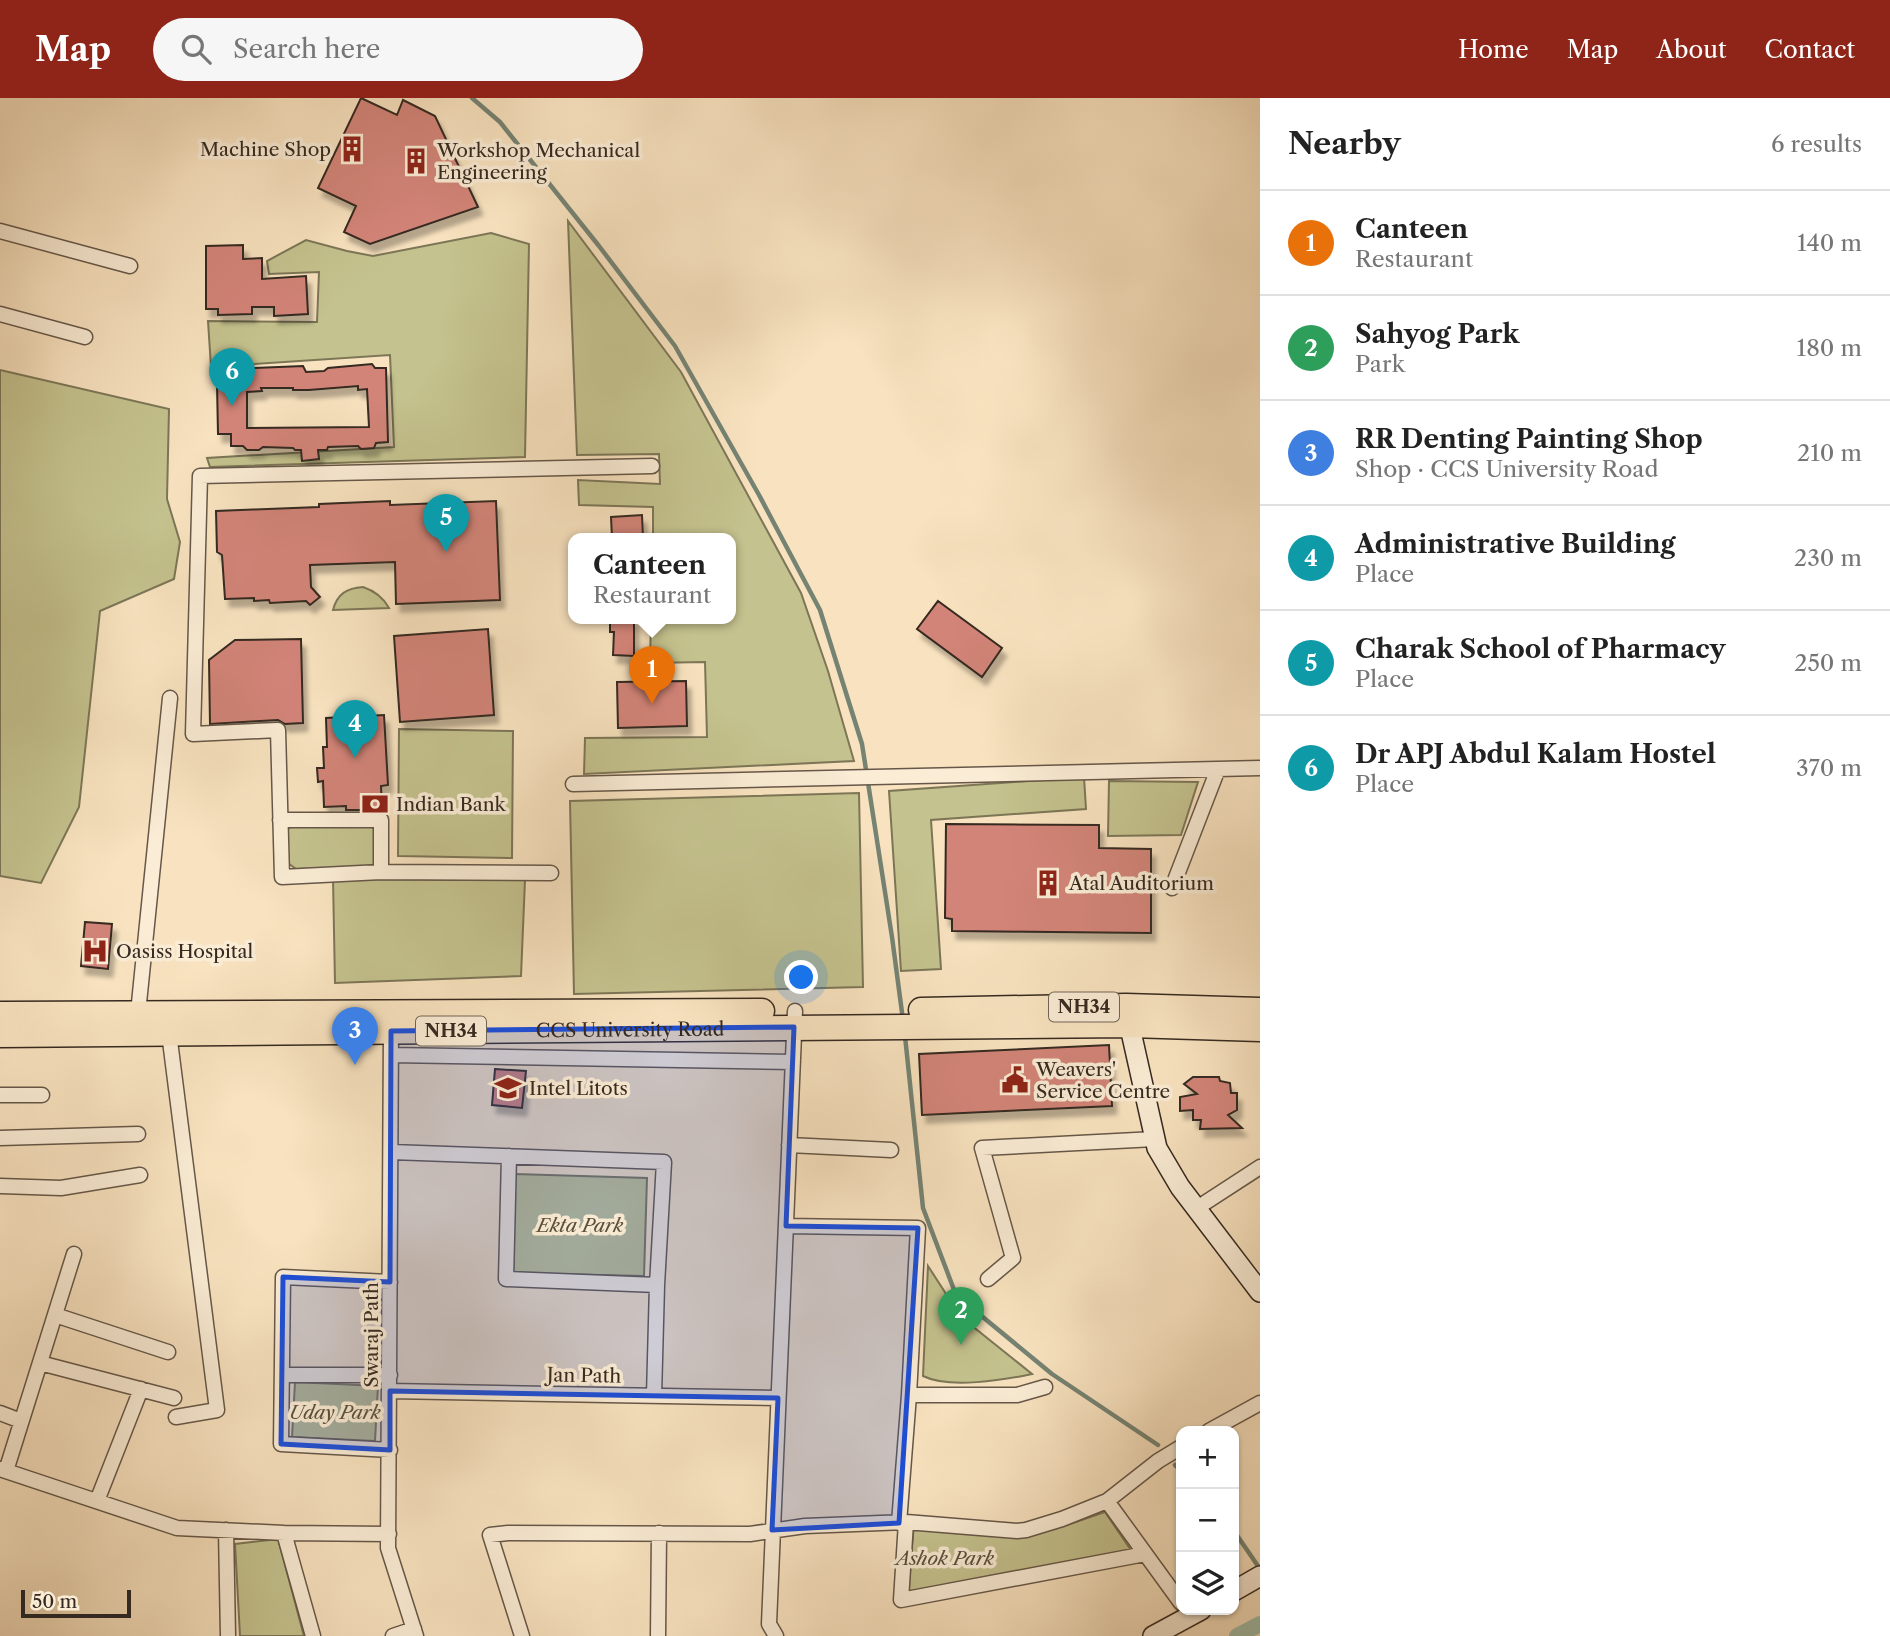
<!DOCTYPE html>
<meta charset="utf-8">
<style>
:root{--surface:#fff;--page:#f6f6f6;--text:#222;--muted:#767676;--line:#e0e0e0;--accent:#8f2418}
body{margin:0;font-family:"Libre Caslon Text",serif;background:var(--page);color:var(--text)}
.controls{position:absolute;right:21px;bottom:21px;display:grid;overflow:hidden;border-radius:14px;box-shadow:0 2px 5px #0004}
.controls button{width:63px;height:63px;display:grid;place-items:center;padding:0;border:0;border-bottom:2px solid var(--line);background:var(--surface);color:var(--text);font:35px sans-serif}
.scale{position:absolute;left:21px;bottom:18px;width:110px;box-sizing:border-box;padding-left:7px;border:4px solid #352920;border-top:0;font-size:19px;line-height:24px;white-space:nowrap;color:#352920;-webkit-text-stroke:5px #faecd5;paint-order:stroke}
.you{position:absolute;left:802px;top:880px;width:24px;height:24px;margin:-18px;border:5px solid #fff;border-radius:50%;background:#1a73e8;box-shadow:0 0 0 10px #1a73e833}
.badge{display:grid;place-items:center;width:46px;height:46px;border-radius:50%;background:var(--accent);color:#fff;font-size:23px;font-weight:700}
.pin{position:absolute;translate:-50% -58px;filter:drop-shadow(0 2px 4px #0008)}
.pin::after{content:'';position:absolute;top:37px;width:24px;height:21px;background:inherit;clip-path:polygon(0 0,100% 0,50% 100%)}
.popup{position:absolute;left:568px;top:435px;width:168px;height:91px;box-sizing:border-box;display:grid;place-content:center;border-radius:14px;background:var(--surface);filter:drop-shadow(0 2px 5px #0005);font-size:23px;white-space:nowrap;color:var(--muted)}
.popup b{font-size:26px;color:var(--text)}
.popup::after{content:'';position:absolute;left:50%;top:100%;margin-left:-14px;border:14px solid transparent;border-top-color:var(--surface)}
.list{margin:0;padding:0;list-style:none}
h2{display:flex;justify-content:space-between;align-items:center;height:91px;margin:0;padding:0 28px;font-size:30px}
h2 small{font-size:23px;font-weight:400;color:var(--muted)}
.list li{display:grid;grid-template-columns:46px 1fr auto;gap:21px;align-items:center;box-sizing:border-box;height:105px;padding:0 28px;border-top:2px solid var(--line)}
.list b{display:block;font-size:26px;white-space:nowrap}
.list p{margin:0;font-size:23px;white-space:nowrap;color:var(--muted)}
.list em{font-size:23px;font-style:normal;color:var(--muted)}
.icon{flex:none;width:38px;height:38px;fill:none;stroke:currentColor;stroke-width:2;stroke-linecap:round;stroke-linejoin:round}
.map{position:relative;flex:none;width:1260px;height:1538px;overflow:hidden}
header{display:flex;align-items:center;gap:42px;box-sizing:border-box;height:98px;padding:0 35px;background:var(--accent);color:#fff}
header strong{font-size:33px}
nav{display:flex;gap:38px;margin-inline-start:auto;font-size:24px}
.search{width:490px;height:63px;background:var(--page);display:flex;align-items:center;gap:18px;box-sizing:border-box;padding:0 24px;border-radius:38px;color:var(--muted);font-size:26px}
main{display:flex}
aside{flex:1;background:var(--surface)}
.map>svg:first-child{display:block}
</style>
<header>
<strong>Map</strong>
<div class="search"><svg class="icon" aria-label="search" viewBox="0 0 24 24"><circle cx="10" cy="10" r="6"/><path d="M15 15l6 6"/></svg>Search here</div>
<nav><a>Home</a><a>Map</a><a>About</a><a>Contact</a></nav>
</header>
<main>
<div class="map">
<svg width="1260" height="1538" viewBox="0 0 1260 1538">
<defs>
<filter id="shadow"><feDropShadow dx="4.5" dy="8" stdDeviation="2" flood-color="#0004"/></filter>
</defs>
<rect width="100%" height="100%" fill="#f8e2bf"/>
<filter id="stains"><feTurbulence type="fractalNoise" baseFrequency=".00286" numOctaves="4"/><feColorMatrix values="0 0 0 0 .2 0 0 0 0 .09 0 0 0 0 .02 0 0 0 .5 -.17"/></filter>
<radialGradient id="worn" r=".72"><stop offset=".6" stop-color="#630" stop-opacity="0"/><stop offset="1" stop-color="#630" stop-opacity=".3"/></radialGradient>
<!-- green -->
<path fill="#c4c28e" stroke="#7c7657" stroke-width="2" d="M568,123L681,274L801,495L828,573L854,663L584,676L585,640L707,639L705,564L650,565L651,520H731V440H653V409L579,407L578,382L660,386L659,356L577,357Z
M491,135L529,146L525,359L210,369L207,360L394,349L390,257L211,269L208,223L317,224L319,174L269,176L267,163L306,142L347,153L373,158Z
M0,272L169,311L167,401L180,444L174,481L100,513L79,709L41,785L0,778Z
M363,489C375,493 383,499 389,510L333,512C337,496 347,490 363,489Z
M399,631L513,633L512,760L398,758Z
M1084,679L1086,711L931,722L941,871L901,873L889,693Z
M1109,683L1198,684L1181,737L1108,738Z
M859,695L863,889L574,896L570,703Z
M294,726L372,729L375,732L377,769L296,771L288,765L287,732Z
M333,781L525,782L521,878L335,885Z
M515,1076L647,1080L644,1178L513,1175Z
M928,1168L961,1219L1032,1276C1004,1282 949,1291 923,1278Z
M295,1284L378,1288L375,1343L292,1339Z
M1105,1414L1135,1458L908,1501L914,1424L1017,1433L1067,1427Z
M278,1441L304,1538H240L235,1446Z"/>
<g fill="none" stroke-linecap="round" stroke-linejoin="round">
<!-- stream -->
<path stroke="#758373" stroke-width="4.5" d="M472,0L500,24L599,148L675,248L759,397L820,512L862,646L892,839L903,922
M905,938L923,1110L956,1197L1052,1276L1158,1347
M1175,1367L1181,1373
M1234,1433L1260,1471"/>
<!-- canal -->
<path stroke="#9fbfab" stroke-width="16" d="M1237,1538L1260,1526"/>
</g>
<!-- building -->
<path fill="#d28478" stroke="#352920" stroke-width="2" fill-rule="evenodd" filter="url(#shadow)" d="M361,0L397,17L403,2L435,18L478,109L370,146L344,134L356,108L318,90Z
M243,147V161L262,160V181L306,178L308,216L274,218V209H252V216L218,217V211H206V148Z
M372,266L375,270H386L388,344L376,345L374,350L361,351L358,348L328,349L327,352H318L319,361L302,363L301,352H295L293,350L263,349L259,352H247L243,348H231V336H218L217,286L229,285L228,271L303,268L306,274L324,273L328,270ZM358,288V292L367,291L369,329L247,330V294L262,293L261,290H293V292H309Z
M390,403V407L496,403L500,502L396,506L395,464L310,467L311,489L320,499L310,507L306,503L270,505L269,502L254,503V500L225,501L222,457L217,454L216,413L319,409V406Z
M642,417L643,440H612L611,419Z
M938,503L1002,550L982,579L917,531Z
M610,520H634V558L613,557L614,534H610Z
M488,531L494,617L400,624L394,538Z
M301,541L303,625L285,626L278,622L210,626L209,562L235,542Z
M686,583L687,628L618,630L617,584Z
M384,617L388,687L381,688L382,709L362,710V712H346V708L324,709L323,683L318,684L317,670H324L323,649H327L326,620Z
M946,726L1099,727V750L1151,751V835L952,833V821L945,820Z
M85,824L112,826L108,871L81,868Z
M1109,947L1112,1008L922,1017L919,956Z
M495,971L526,973L522,1010L492,1007Z
M1193,979H1219L1220,983L1230,985L1231,995H1237V1012L1228,1017L1242,1030L1200,1031L1201,1022H1193V1012L1180,1013V999L1197,996L1184,986Z"/>
<g fill="none" stroke-linecap="round" stroke-linejoin="round">
<!-- street casing -->
<g stroke="#665748" stroke-width="17">
<path id="street" d="M0,133L130,168
M0,216L85,239
M573,686L1260,670
M280,722H381V774
M551,775L381,774L282,779L278,632L193,636L200,378L652,368
M1172,790L1218,671
M138,915L170,600
M391,933L388,1450L416,1538
M169,935L217,1312L176,1319
M391,957L793,964
M0,997H42
M0,1040L138,1036
M789,1047L891,1052
M391,1054L664,1064L657,1187L654,1298
M509,1058L506,1181L657,1187
M0,1088L61,1090L140,1077
M1197,1110L1260,1069
M786,1128L918,1130L909,1297H1017L1045,1289
M988,1181L1013,1160L982,1050L1155,1041
M55,1217L168,1254
M40,1265L174,1300
M283,1277H390
M390,1293L778,1300
M0,1315L21,1323
M1209,1333L1260,1305
M390,1352L281,1346L283,1179L390,1184
M0,1371L177,1430L284,1435L389,1436
M6,1373L74,1156
M97,1403L141,1291
M1107,1403L1181,1505
M906,1424L901,1502L1145,1456
M899,1425L909,1297
M226,1432L228,1538
M284,1435L313,1538
M393,1538L414,1531
M522,1538L490,1437L508,1435L750,1436L805,1428L906,1424L1017,1433L1026,1432L1062,1421L1107,1403L1158,1363L1181,1349
M658,1538L659,1435
M776,1538L769,1526L795,913"/>
</g>
<!-- secondary casing -->
<g stroke="#352920" stroke-width="22">
<path id="secondary" d="M1127,916L1157,1050L1180,1089L1260,1194
M1234,1493L1260,1478
M1153,1538L1201,1512"/>
</g>
<!-- highway casing -->
<g stroke="#352920" stroke-width="27">
<g id="highway">
<path d="M921,912L1126,908L1260,912"/>
<path d="M0,916L762,913"/>
<path id="s1" d="M0,937L1130,927L1260,931"/>
</g>
</g>
<!-- street -->
<use href="#street" stroke="#faecd5" stroke-width="14"/>
<!-- secondary -->
<use href="#secondary" stroke="#faecd5" stroke-width="19"/>
<!-- highway -->
<use href="#highway" stroke="#f8e2bf" stroke-width="24"/>
</g>
<!-- marked area -->
<path fill="#1d4ed8" fill-opacity="0.2" stroke="#1d4ed8" stroke-width="5" stroke-linejoin="round" d="M794,929L786,1128L918,1130L899,1425L772,1432L778,1300L390,1293V1352L281,1346L283,1179L390,1184L391,933Z"/>
<!-- icons -->
<defs>
<g id="building-bare" transform="scale(2.1)"><path d="M-4-6H4V6H1V3H-1V6H-4ZM-2.5-4.3h1.7v1.8h-1.7ZM.8-4.3h1.7v1.8H.8ZM-2.5-1h1.7V.8h-1.7ZM.8-1h1.7V.8H.8Z" fill="#8f2418" stroke="#faecd5" stroke-width="2.5" paint-order="stroke"/></g>
<g id="bank-bare" transform="scale(2.1)"><path d="M-6-4H6V4H-6ZM0-2.3a2.3 2.3 0 1 0 0 4.6a2.3 2.3 0 1 0 0-4.6Z" fill="#8f2418" stroke="#faecd5" stroke-width="2.5" paint-order="stroke"/></g>
<g id="hospital-bare" transform="scale(2.1)"><path d="M-5-5h3v3.5h4V-5h3V5h-3V1.5h-4V5h-3Z" fill="#8f2418" stroke="#faecd5" stroke-width="2.5" paint-order="stroke"/></g>
<g id="civic-bare" transform="scale(2.1)"><path d="M-.6-6.5H3V-4.5H.6V-3L4-1V1h2V6H-6V1h2V-1L-.6-3ZM-1.2 2.5V6h2.4V2.5Z" fill="#8f2418" stroke="#faecd5" stroke-width="2.5" paint-order="stroke"/></g>
<g id="school-bare" transform="scale(2.1)"><path d="M0-5L7-2L0 1L-7-2ZM-4 1L0 2.5L4 1V4Q0 6-4 4Z" fill="#8f2418" stroke="#faecd5" stroke-width="2.5" paint-order="stroke"/></g>
</defs>
<g fill-rule="evenodd">
<use href="#building-bare" x="352" y="51"/>
<use href="#building-bare" x="416" y="63"/>
<use href="#bank-bare" x="375" y="706"/>
<use href="#building-bare" x="1048" y="785"/>
<use href="#hospital-bare" x="95" y="853"/>
<use href="#civic-bare" x="1015" y="982"/>
<use href="#school-bare" x="508" y="990"/>
</g>
<g text-anchor="middle" stroke-width="7" stroke-linejoin="round" paint-order="stroke">
<!-- shield labels -->
<g fill="#faecd5" stroke="#706456" stroke-width="2">
<rect x="1049" y="894.5" width="70" height="29" rx="5"/>
<rect x="416" y="918.5" width="70" height="29" rx="5"/>
</g>
<g font-size="18" font-weight="bold" fill="#352920">
<text x="1084" y="915">NH34</text>
<text x="451" y="939">NH34</text>
</g>
<!-- poi labels -->
<g font-size="19" fill="#352920" stroke="#faecd5" text-anchor="start">
<text x="331" y="58" text-anchor="end">Machine Shop</text>
<text x="437" y="59">Workshop Mechanical<tspan x="437" dy="22">Engineering</tspan></text>
<text x="396" y="713">Indian Bank</text>
<text x="1069" y="792">Atal Auditorium</text>
<text x="116" y="860">Oasiss Hospital</text>
<text x="1036" y="978">Weavers'<tspan x="1036" dy="22">Service Centre</tspan></text>
<text x="529" y="997">Intel Litots</text>
</g>
<!-- street labels -->
<g font-size="19" fill="#352920" stroke="#faecd5">
<text dy="7" stroke="none"><textPath href="#s1" startOffset="630">CCS University Road</textPath></text>
<text transform="translate(371 1237) rotate(-90)" y="7">Swaraj Path</text>
<text transform="translate(584 1277) rotate(1)" y="7">Jan Path</text>
</g>
<!-- park labels -->
<g font-size="19" font-style="italic" fill="#594f3c" stroke="#faecd5">
<text x="580" y="1134">Ekta Park</text>
<text x="335" y="1321">Uday Park</text>
<text x="945" y="1467">Ashok Park</text>
</g>
</g>
<rect width="100%" height="100%" filter="url(#stains)"/>
<rect width="100%" height="100%" fill="url(#worn)"/>
</svg>
<div class="controls">
<button>+</button>
<button>−</button>
<button><svg class="icon" aria-label="layers" viewBox="0 0 24 24"><path d="M12 4l9 5-9 5-9-5zM3 14l9 5 9-5"/></svg></button>
</div>
<div class="scale">50 m</div>
<div class="you"></div>
<div class="pin badge" style="left:652px;top:606px;background:#e8710a">1</div>
<div class="popup"><b>Canteen</b>Restaurant</div>
<div class="pin badge" style="left:961px;top:1247px;background:#2e9e5b">2</div>
<div class="pin badge" style="left:355px;top:967px;background:#3f7fe0">3</div>
<div class="pin badge" style="left:355px;top:660px;background:#0f9aa8">4</div>
<div class="pin badge" style="left:446px;top:454px;background:#0f9aa8">5</div>
<div class="pin badge" style="left:232px;top:308px;background:#0f9aa8">6</div>
</div>
<aside>
<h2>Nearby<small>6 results</small></h2>
<ul class="list">
<li><span class="badge" style="background:#e8710a">1</span><div><b>Canteen</b><p>Restaurant</p></div><em>140 m</em></li>
<li><span class="badge" style="background:#2e9e5b">2</span><div><b>Sahyog Park</b><p>Park</p></div><em>180 m</em></li>
<li><span class="badge" style="background:#3f7fe0">3</span><div><b>RR Denting Painting Shop</b><p>Shop · CCS University Road</p></div><em>210 m</em></li>
<li><span class="badge" style="background:#0f9aa8">4</span><div><b>Administrative Building</b><p>Place</p></div><em>230 m</em></li>
<li><span class="badge" style="background:#0f9aa8">5</span><div><b>Charak School of Pharmacy</b><p>Place</p></div><em>250 m</em></li>
<li><span class="badge" style="background:#0f9aa8">6</span><div><b>Dr APJ Abdul Kalam Hostel</b><p>Place</p></div><em>370 m</em></li>
</ul>
</aside>
</main>
